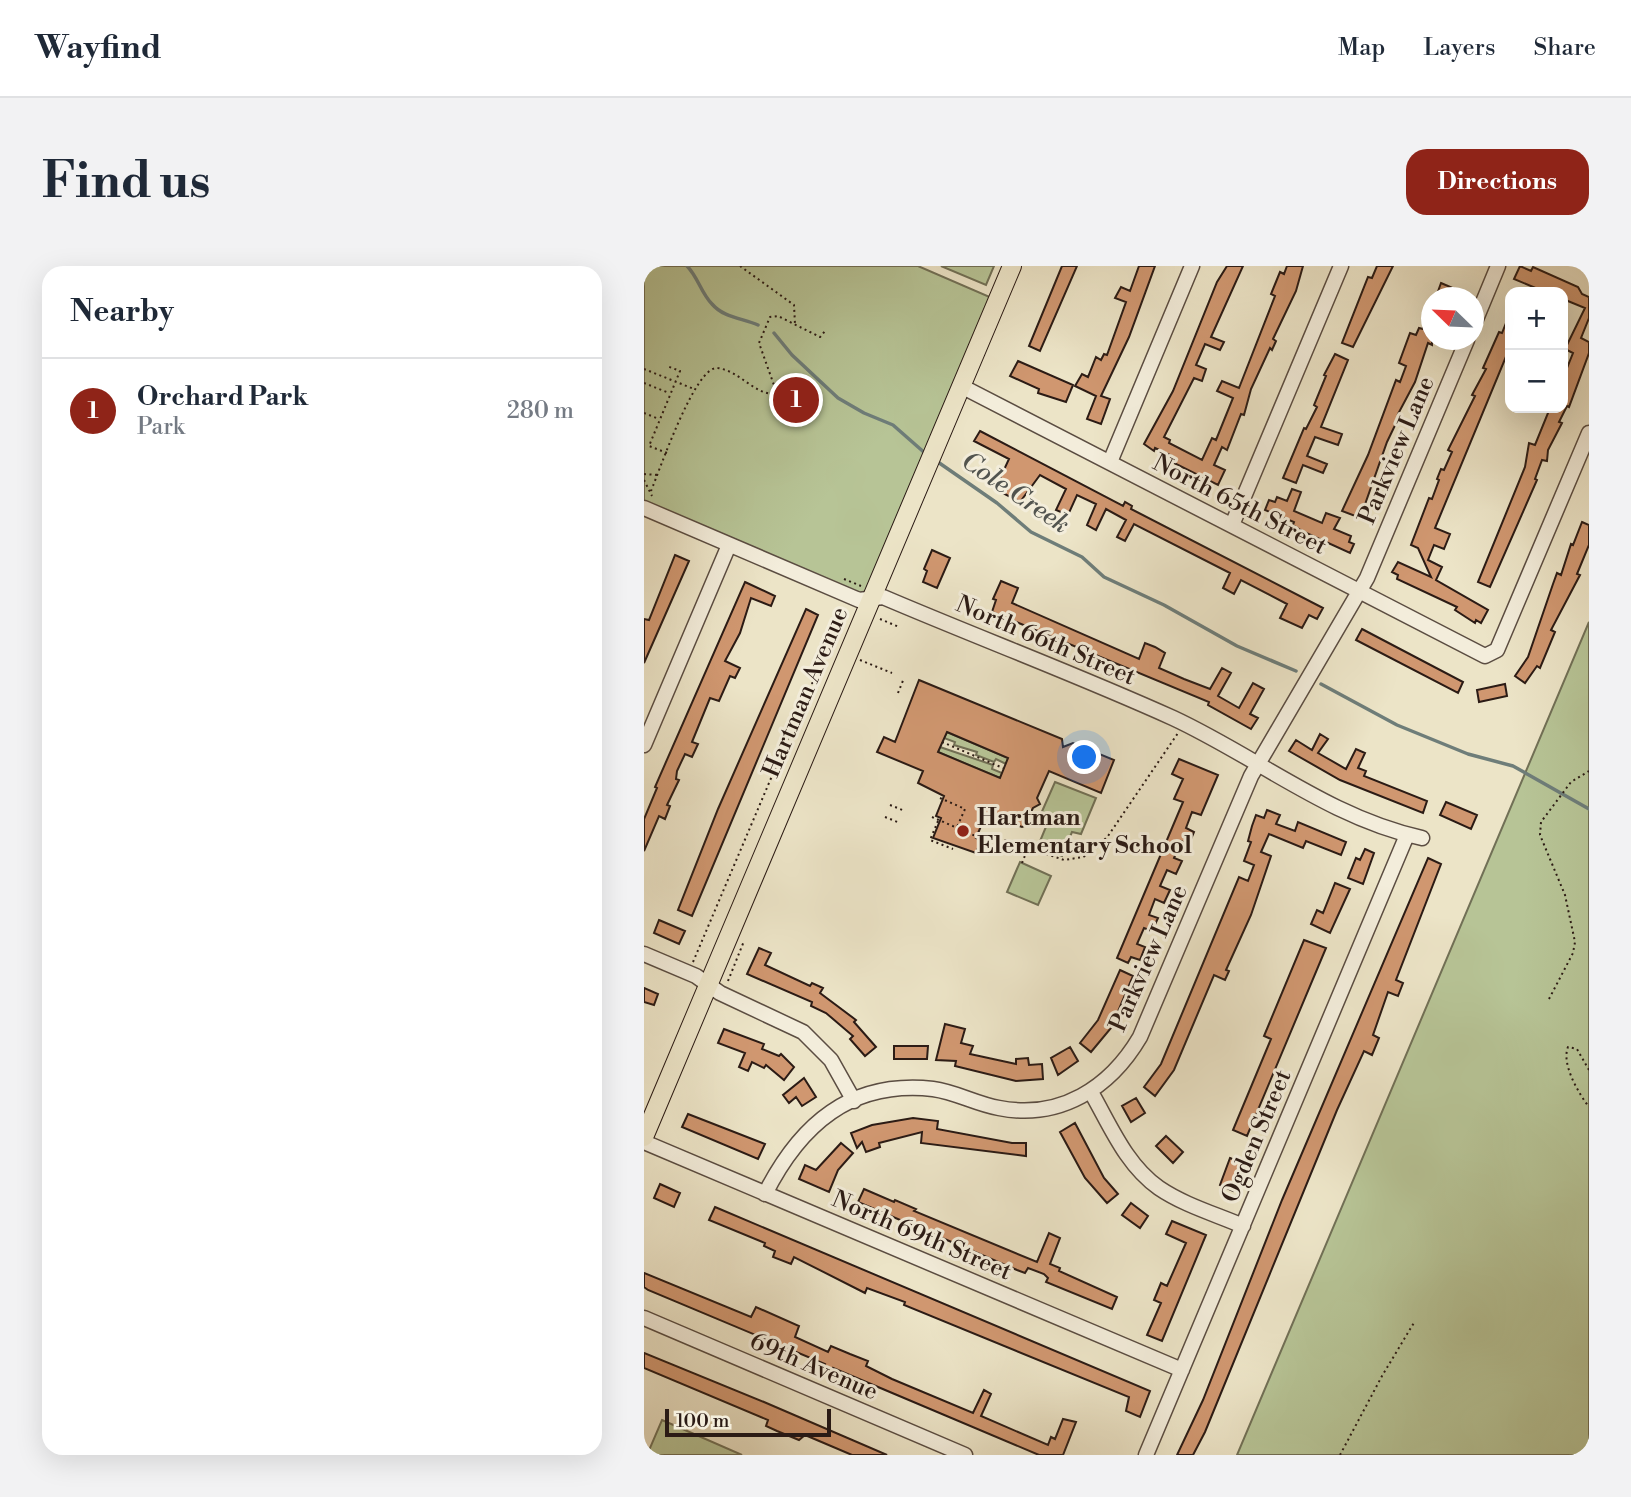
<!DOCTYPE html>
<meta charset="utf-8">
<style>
:root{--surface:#fff;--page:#f2f2f3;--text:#1f2937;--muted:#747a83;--line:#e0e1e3;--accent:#8f2418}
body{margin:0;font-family:"Libre Bodoni",serif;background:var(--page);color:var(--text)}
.controls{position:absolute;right:21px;top:21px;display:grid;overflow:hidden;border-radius:14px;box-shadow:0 7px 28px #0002}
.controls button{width:63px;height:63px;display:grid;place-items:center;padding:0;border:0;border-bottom:2px solid var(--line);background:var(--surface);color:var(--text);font:35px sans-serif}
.compass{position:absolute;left:777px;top:21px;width:63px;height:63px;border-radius:50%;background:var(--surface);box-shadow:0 7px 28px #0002;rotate:293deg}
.scale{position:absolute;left:21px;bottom:18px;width:166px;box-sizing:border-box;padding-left:7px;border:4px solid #2b1b15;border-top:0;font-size:19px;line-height:24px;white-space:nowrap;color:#2b1b15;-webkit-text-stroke:5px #f3eddb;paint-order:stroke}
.you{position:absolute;left:441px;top:492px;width:24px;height:24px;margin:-18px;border:5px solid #fff;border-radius:50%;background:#1a73e8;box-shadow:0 0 0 10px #1a73e833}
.badge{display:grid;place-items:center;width:46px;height:46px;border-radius:50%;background:var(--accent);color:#fff;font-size:23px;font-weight:700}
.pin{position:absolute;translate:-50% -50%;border:4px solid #fff;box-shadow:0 2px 7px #0006}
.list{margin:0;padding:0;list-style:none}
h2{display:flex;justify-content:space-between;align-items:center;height:91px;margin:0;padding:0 28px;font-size:30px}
h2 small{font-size:23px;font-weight:400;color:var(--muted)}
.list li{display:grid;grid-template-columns:46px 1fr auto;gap:21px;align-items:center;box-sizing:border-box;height:105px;padding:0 28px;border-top:2px solid var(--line)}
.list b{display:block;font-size:26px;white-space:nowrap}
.list p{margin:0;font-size:23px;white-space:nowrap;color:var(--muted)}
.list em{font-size:23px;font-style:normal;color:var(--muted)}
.map{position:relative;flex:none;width:945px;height:1189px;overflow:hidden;border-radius:21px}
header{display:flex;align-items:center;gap:42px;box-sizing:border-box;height:98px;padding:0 35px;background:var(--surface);border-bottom:2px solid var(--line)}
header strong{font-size:33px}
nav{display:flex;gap:38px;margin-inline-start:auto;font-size:24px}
.intro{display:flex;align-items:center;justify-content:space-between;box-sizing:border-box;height:168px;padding:0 42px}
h1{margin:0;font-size:49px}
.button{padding:18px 32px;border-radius:21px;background:var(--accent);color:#fff;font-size:24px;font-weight:700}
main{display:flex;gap:42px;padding:0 42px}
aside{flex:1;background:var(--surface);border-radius:21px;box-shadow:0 7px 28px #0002}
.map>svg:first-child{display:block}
</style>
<header>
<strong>Wayfind</strong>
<nav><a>Map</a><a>Layers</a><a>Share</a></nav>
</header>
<div class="intro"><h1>Find us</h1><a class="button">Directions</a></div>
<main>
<aside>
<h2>Nearby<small></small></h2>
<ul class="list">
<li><span class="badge">1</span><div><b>Orchard Park</b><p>Park</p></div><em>280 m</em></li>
</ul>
</aside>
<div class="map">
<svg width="945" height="1189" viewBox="0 0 945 1189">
<rect width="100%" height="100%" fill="#ece4c7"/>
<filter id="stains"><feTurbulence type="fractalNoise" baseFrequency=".00286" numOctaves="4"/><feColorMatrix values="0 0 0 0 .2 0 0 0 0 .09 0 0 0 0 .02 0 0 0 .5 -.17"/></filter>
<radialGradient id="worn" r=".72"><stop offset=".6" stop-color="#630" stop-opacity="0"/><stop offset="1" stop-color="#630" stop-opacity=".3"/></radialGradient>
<!-- green -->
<path fill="#b7c496" stroke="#717056" stroke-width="2" d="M0,0H274L348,32L222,326L216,327L0,236Z
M297,0H350L342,19Z
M945,356V1189H593Z
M303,466L364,492L362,498L352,493L350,496L332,489L333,486L310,479L311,476L300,472Z
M296,481L349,499L348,503L358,507L356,512L294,486Z
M411,516L452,532L437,568L428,566L418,590L394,580L404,556L396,550Z
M376,596L407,610L394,639L363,626Z
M18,1154L98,1189H3Z"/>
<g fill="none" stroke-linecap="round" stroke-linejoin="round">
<!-- stream -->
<path stroke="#6e7d79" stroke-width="3.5" d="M43,0C54,11 57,27 68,38C80,52 98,52 114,59
M130,67L148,89L194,132L220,147L249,159L282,188
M291,194L353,237L387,266L438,291L460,311L520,339L593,380L652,405
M677,418L753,459L824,488L869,500L945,543"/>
</g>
<!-- building -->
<path fill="#d09770" stroke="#2b1b15" stroke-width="2" fill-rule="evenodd" d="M418,0H433L396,85L385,80Z
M495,0H511L485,71L457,130L466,133L457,158L443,153L452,130L431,120L438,108L444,111L452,91L457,94L460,88L463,89L482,36L471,32L477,21L486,25Z
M583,0H599L567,71L580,76L576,84L561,78L552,99L562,103L558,115L550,112L520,171L526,174L525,177L558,194L568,172L572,174L589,132L573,125L578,115L595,122L631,30L627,28L636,6L640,8L643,0H659L652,25L629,73L632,75L628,84L626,82L607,123L600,149L597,148L583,184L578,181L570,199L581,204L574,219L526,195L528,190L511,182L510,185L500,178L529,125L573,16Z
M733,0H749L709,81L698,77L724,11L728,12Z
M876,0L887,5L889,1L934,21L938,28L945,31V52L937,72L945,76V87L925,141L923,140L915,156L918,157L904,184L903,195L898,194L891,213L893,214L846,321L834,316L881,201L885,177L891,179L906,142H919V112L929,87L921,83L941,42L919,33V26H901L870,13Z
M797,17L811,23L807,32L792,31Z
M788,42V79L784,77L771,116L754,148L756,149L743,176L719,244L714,251L698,245L724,189L752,114L756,116L762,100L755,97L766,67L772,69L775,62L779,63Z
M866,47V81L791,262L806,268L800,283L790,279L784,294L798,301L792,314L844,344L837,357L832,354L831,357L811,344L813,341L753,313L754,309L748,306L754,296L787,311L774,282L767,279L785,232L788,233L795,214L793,213L797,203L800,204L808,186L804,184L831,130L828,129L842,103L839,102L855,66L858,67Z
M691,88L704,94L677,161L698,168L694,179L671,171L663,190L683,198L679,207L659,199L652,217L639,212L660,162L662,163L673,141L670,139L682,110L680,109Z
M374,95L429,119L422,136L394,127L395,123L366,110Z
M336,165L479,240L481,236L488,240L487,243L679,342L673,353L665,349L658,362L636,352L643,338L597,314L590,328L579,322L586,307L490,258L481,275L473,271L482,254L462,243L452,264L443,259L452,238L433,229L424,249L412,244L422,223L396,209L376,236L351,223L365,193L330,175Z
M648,223L657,226L650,245L678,257L682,247L696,252L690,263L707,270L705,276L710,278L706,287L658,265L649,259L650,256L621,244L625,234L631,236L633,231L643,235Z
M938,256L945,259V279L933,308L936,309L907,364L911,366L896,402L893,400L881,417L871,410L884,391L909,318L913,307L917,309L927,278L929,279Z
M288,284L306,292L293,322L279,316L283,305L280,303Z
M31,289L45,295L0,397V353L5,354Z
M357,315L374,322L368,337L495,393L501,377L511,381L521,387L515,402L540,413L566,423L578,402L587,407L574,430L595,442L609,417L620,423L606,448L614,452L607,463L564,439L565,436L348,346L352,334L349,333Z
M101,316L131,330L127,340L107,332L96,367L81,395L96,402L91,412L86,410L75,435L66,432L48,476L54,478L48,491L41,488L33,505L32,513L35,514L23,539L26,540L21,553L15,550L0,585V553L13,522L11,521Z
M162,343L174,349L48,650L34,644L74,543Z
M718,363L819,416L814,427L712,374Z
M275,414L418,473L419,481L429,477L470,494L457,527L405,505L393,532L396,538L389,542L385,550L388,557L378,561L342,548L332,572L337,574L332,587L289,572L297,552L292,550L300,530L274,517L279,505L233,486L240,471L251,476ZM303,466L364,492L356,512L294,486Z
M861,418L863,430L835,436L833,424Z
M676,468L684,473L674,487L702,503L712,483L721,487L714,502L722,505L720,510L783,535L779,547L696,514L645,485L652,474L668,484Z
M535,493L574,509L557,549L548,546L542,562L550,566L545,578L537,575L530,592L538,595L532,608L523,604L516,620L526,624L520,637L511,633L505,649L514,652L508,665L500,662L493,678L501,681L496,694L487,691L484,697L473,692L539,536L530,533L539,513L528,508Z
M802,536L833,549L827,563L796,549Z
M623,544L636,549L632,558L651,565L654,556L702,576L697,589L662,575L659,582L625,568L617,586L627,590L607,649L582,704L585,705L581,714L570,709L530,804L511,830L500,821L517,798L595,611L604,615L610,599L600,595L607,576L604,575L608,560L612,549L620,552Z
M721,583L730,587L719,618L704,612L712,592L716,594Z
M784,592L797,598L752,714L759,717L754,730L744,726L729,769L735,772L728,789L720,785L693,844L561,1166L549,1189H533L559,1134L638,934Z
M691,617L706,623L686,667L667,658L673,644L679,647Z
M15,654L41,665L35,678L10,667Z
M660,674L682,682L603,870L589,864L627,773L620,770Z
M115,682L127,687L121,699L166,720L168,717L179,722L176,727L212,754L210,756L232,781L221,790L206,773L209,770L182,747L167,740L168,736L103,708Z
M476,704L489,710L467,762L447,786L436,777L454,754Z
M0,722L14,728L10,739L0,736Z
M301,758L321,763L317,777L329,780L326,788L372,798V793L384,792L385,799L398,798L399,813L372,815L311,800L312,795L292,794Z
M80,763L120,778L118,783L135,790L137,788L150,801L140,814L122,799L120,802L108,796L104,805L95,801L101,787L74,777Z
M250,780H284L283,793H250Z
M426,781L434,795L414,809L407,792Z
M160,812L172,831L158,840L152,831L145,837L139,829Z
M492,832L501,847L487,856L478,840Z
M44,848L121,878L114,893L38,861Z
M269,852L294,855L293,863L368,877H382V890L277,877L278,866L235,877L236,881L222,886L218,876L213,882L207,867L228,859Z
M431,857L460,912L474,928L463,937L441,912L416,866Z
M522,870L539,886L529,897L512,880Z
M197,877L209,887L194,904L185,926L155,913L161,899L172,904Z
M586,892L600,898L589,925L576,919Z
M16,918L36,927L30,941L10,932Z
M220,923L250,936L251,934L272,943L270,945L393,996L405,967L416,972L406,998L416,1002L415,1005L473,1031L468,1043L402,1016L404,1012L400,1008L384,1002L381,1007L373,1004L214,936Z
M487,937L504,950L496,962L478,949Z
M71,941L506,1125L496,1151L482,1145L485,1131L260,1039L261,1036L223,1022L221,1027L150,991L147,998L129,991L131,985L120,980L121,977L65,954Z
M528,955L562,969L518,1075L503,1069L517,1037L510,1034L517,1017L523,1020L542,977L522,968Z
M0,1007L107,1051L112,1041L155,1060L151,1071L184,1086L187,1080L206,1088L224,1095L222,1100L248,1113L329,1147L340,1124L347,1128L337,1150L404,1179L407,1171L411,1173L419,1153L432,1156L419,1189H395L189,1102L188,1106L179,1103L181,1098L4,1024L0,1021Z
M0,1087L120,1136L243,1189H208L161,1169L155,1174L133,1165L122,1160L124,1154L0,1102Z"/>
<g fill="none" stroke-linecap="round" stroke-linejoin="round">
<!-- minor casing -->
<g stroke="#5b4d42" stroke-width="17">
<path id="minor" d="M830,58L854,0
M317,120L841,390L853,384L945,167
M466,196L548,0
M0,242L215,334L239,331C335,372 434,409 529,452C613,491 686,552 778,572
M588,259L697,0
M0,479L85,279
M0,688L52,710L76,727L159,766L187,794L210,835
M447,826C466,859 482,899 515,922C540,939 571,948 599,960
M0,876L538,1104
M121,928C156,859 206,814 289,823C312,826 332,838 355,842C416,854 466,822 496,771L607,510L723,312L823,74
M0,1052L321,1189
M502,1189L763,569"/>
</g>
<!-- major casing -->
<g stroke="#2b1b15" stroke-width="20">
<path id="major" d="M0,871L368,0"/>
</g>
<!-- path -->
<path stroke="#2b1b15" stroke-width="2" stroke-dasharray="2 3.5" stroke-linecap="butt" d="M96,0L150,39L151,58
M0,103L50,123
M0,117L25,127
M0,147L15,153
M23,187L5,180L36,105L23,100
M0,208L13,209
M0,214L8,230
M7,225C16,203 51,101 73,102C94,104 108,126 128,128L131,122L115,77L126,51L134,50L176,71L181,65
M200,313L217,320
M236,353L255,361
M216,394L248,407
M254,427L260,412
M298,476L359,502
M296,532L321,543L313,561
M246,539L261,545
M241,551L256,557
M288,551L334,571L355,572L420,594L439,591L449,586L464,570L534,467
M294,555L286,574L309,583
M378,597L384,582
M49,696L167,418L174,413L172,406L199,340
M84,715L100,675
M905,733L929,687L931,676L921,629L896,569L897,556L927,516L945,505
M945,804L933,783L924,781C917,798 935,828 945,841
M696,1189L738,1110L771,1055"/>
<!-- minor -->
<use href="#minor" stroke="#f3eddb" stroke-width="14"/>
<!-- major -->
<use href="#major" stroke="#ece4c7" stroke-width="18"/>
</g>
<!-- markers -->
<circle fill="#8f2418" stroke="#f3eddb" stroke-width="2.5" cx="319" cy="565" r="7"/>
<g text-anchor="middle" stroke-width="6" stroke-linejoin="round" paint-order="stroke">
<!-- street labels -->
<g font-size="24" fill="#2b1b15" stroke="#f3eddb">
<text transform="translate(752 184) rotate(-67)" y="8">Parkview Lane</text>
<text transform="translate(596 238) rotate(27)" y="8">North 65th Street</text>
<text transform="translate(402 374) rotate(23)" y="8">North 66th Street</text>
<text transform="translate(161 426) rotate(-67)" y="8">Hartman Avenue</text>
<text transform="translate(504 692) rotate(-66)" y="8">Parkview Lane</text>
<text transform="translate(612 870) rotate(-67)" y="8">Ogden Street</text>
<text transform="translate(278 969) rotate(23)" y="8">North 69th Street</text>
<text transform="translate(170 1100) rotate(23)" y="8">69th Avenue</text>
</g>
<!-- poi labels -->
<g font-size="24" font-weight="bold" fill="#2b1b15" stroke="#f3eddb" text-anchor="start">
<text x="333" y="559">Hartman<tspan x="333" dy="28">Elementary School</tspan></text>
</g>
<!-- water labels -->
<g font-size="26" font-style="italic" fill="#52544f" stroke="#f3eddb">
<text transform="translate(372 226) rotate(34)" y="9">Cole Creek</text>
</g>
</g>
<rect width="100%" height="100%" filter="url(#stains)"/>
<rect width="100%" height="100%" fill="url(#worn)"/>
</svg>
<div class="controls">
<button>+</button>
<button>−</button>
</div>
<svg class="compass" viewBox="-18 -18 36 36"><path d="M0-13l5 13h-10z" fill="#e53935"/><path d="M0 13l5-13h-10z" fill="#747a83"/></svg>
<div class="scale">100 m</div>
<div class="you"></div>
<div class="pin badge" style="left:152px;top:134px">1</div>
</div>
</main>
